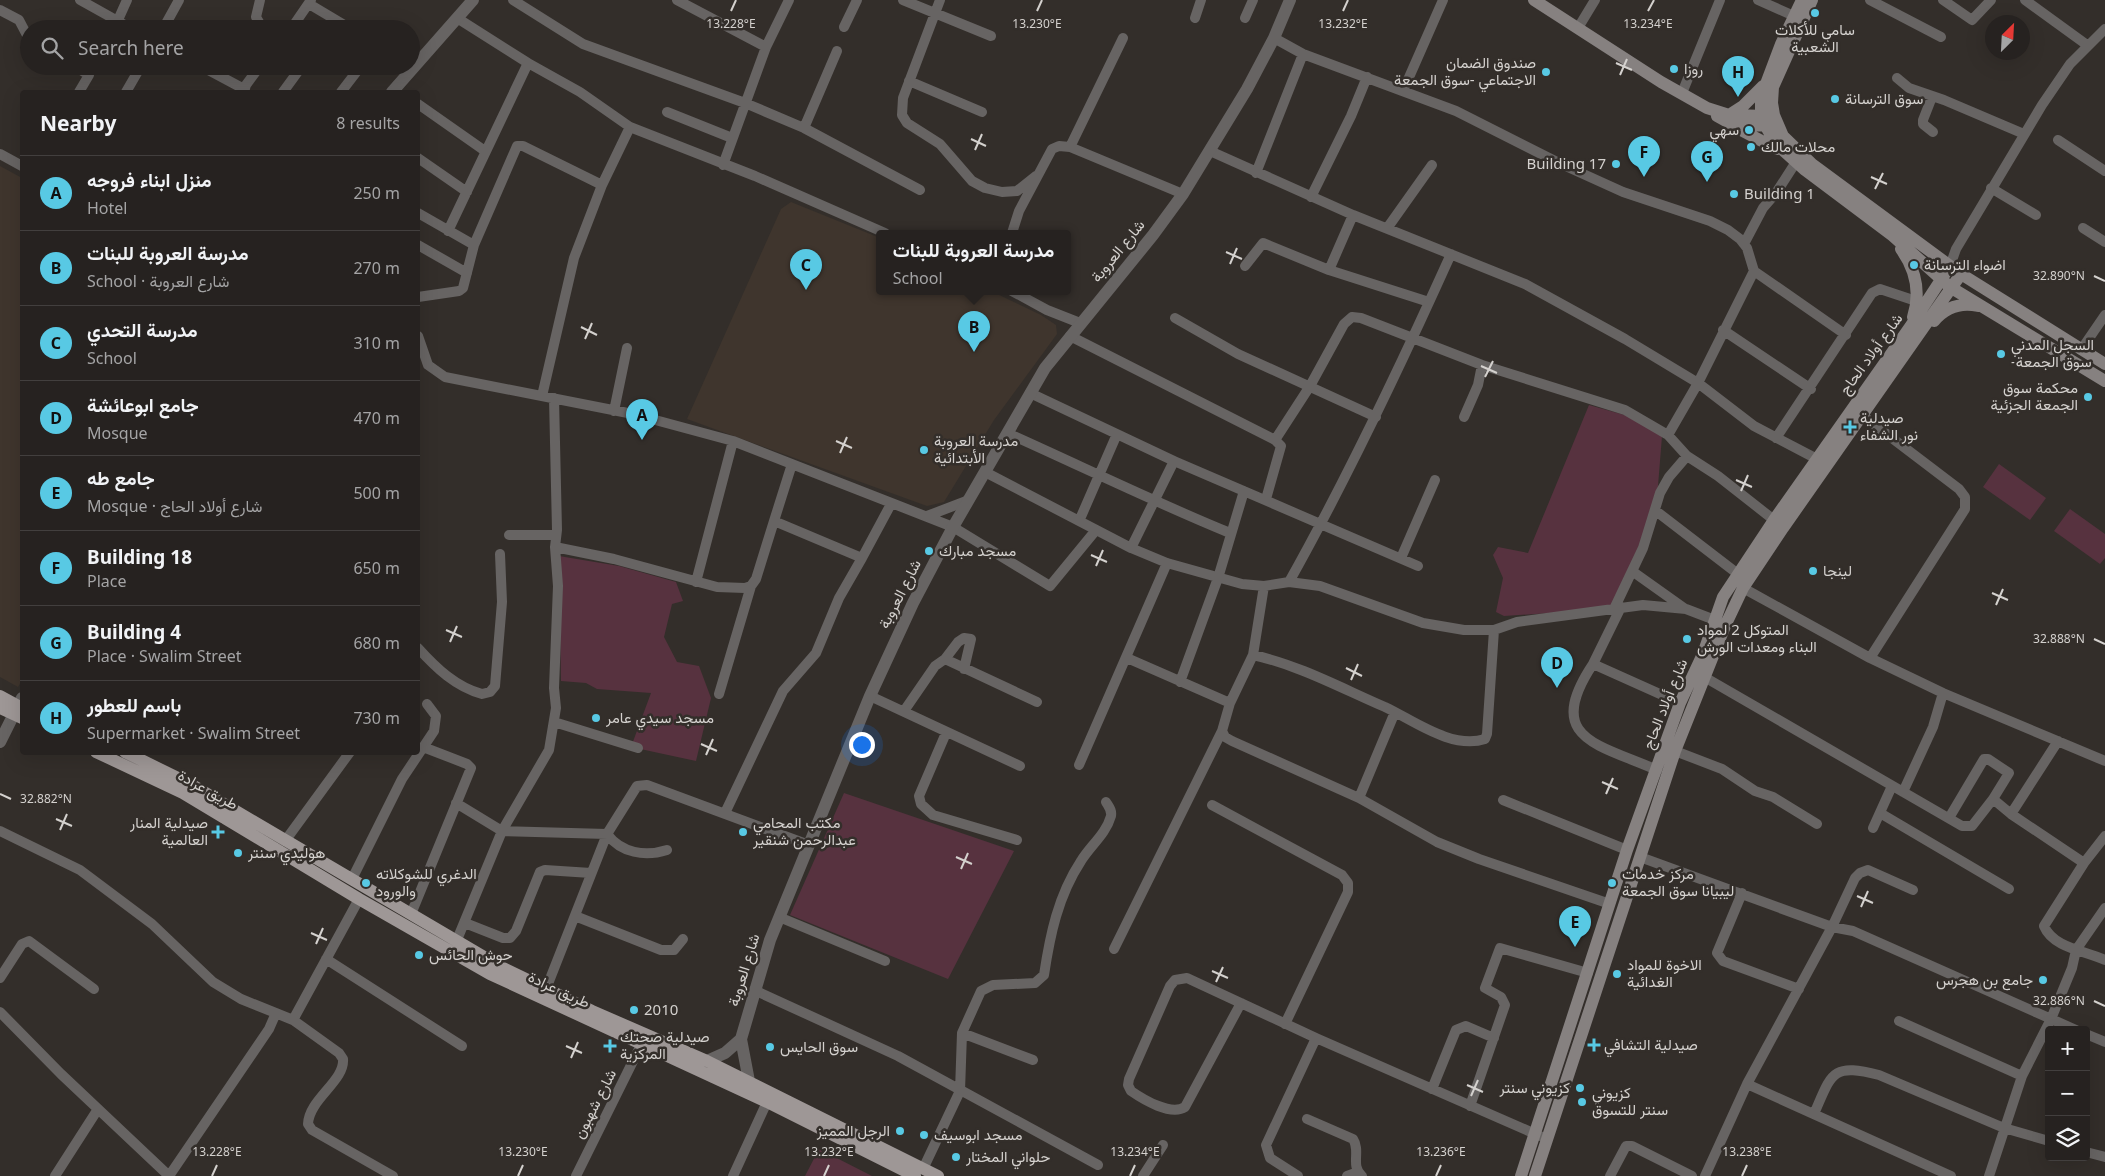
<!DOCTYPE html>
<meta charset="utf-8">
<style>
:root{--surface:#262220;--page:#2e2a29;--text:#f1f3f6;--muted:#a4a4a5;--line:#423f3e;--accent:#58c9e4}
body{margin:0;font-family:"Noto Sans",Vazirmatn,sans-serif;background:var(--page);color:var(--text)}
.controls{position:absolute;right:15px;bottom:15px;display:grid;overflow:hidden;border-radius:5px;box-shadow:0 5px 20px #0002}
.controls button{width:45px;height:45px;display:grid;place-items:center;padding:0;border:0;border-bottom:1px solid var(--line);background:var(--surface);color:var(--text);font:25px sans-serif}
.compass{position:absolute;left:1985px;top:15px;width:45px;height:45px;border-radius:50%;background:var(--surface);box-shadow:0 5px 20px #0002;rotate:24deg}
.you{position:absolute;left:861px;top:744px;width:18px;height:18px;margin:-12px;border:4px solid #fff;border-radius:50%;background:#1a73e8;box-shadow:0 0 0 8px #1a73e833}
.badge{display:grid;place-items:center;width:32px;height:32px;border-radius:50%;background:var(--accent);color:#111;font-size:16px;font-weight:700}
.pin{position:absolute;translate:-50% -41px;filter:drop-shadow(0 1px 2px #0008)}
.pin::after{content:'';position:absolute;top:26px;width:18px;height:15px;background:inherit;clip-path:polygon(0 0,100% 0,50% 100%)}
.popup{position:absolute;left:876px;top:230px;width:195px;height:65px;box-sizing:border-box;display:grid;place-content:center;border-radius:5px;background:var(--surface);filter:drop-shadow(0 1px 4px #0005);font-size:16px;white-space:nowrap;color:var(--muted)}
.popup b{font-size:19px;color:var(--text)}
.popup::after{content:'';position:absolute;left:50%;top:100%;margin-left:-10px;border:10px solid transparent;border-top-color:var(--surface)}
.list{margin:0;padding:0;list-style:none}
h2{display:flex;justify-content:space-between;align-items:center;height:65px;margin:0;padding:0 20px;font-size:21px}
h2 small{font-size:16px;font-weight:400;color:var(--muted)}
.list li{display:grid;grid-template-columns:32px 1fr auto;gap:15px;align-items:center;box-sizing:border-box;height:75px;padding:0 20px;border-top:1px solid var(--line)}
.list b{display:block;font-size:19px;white-space:nowrap}
.list p{margin:0;font-size:16px;white-space:nowrap;color:var(--muted)}
.list em{font-size:16px;font-style:normal;color:var(--muted)}
.icon{flex:none;width:28px;height:28px;fill:none;stroke:currentColor;stroke-width:2;stroke-linecap:round;stroke-linejoin:round}
.map{position:relative;flex:none;width:2105px;height:1176px;overflow:hidden}
.search{position:absolute;background:var(--surface);box-shadow:0 5px 20px #0002;left:20px;top:20px;width:400px;height:55px;display:flex;align-items:center;gap:12px;box-sizing:border-box;padding:0 18px;border-radius:28px;color:var(--muted);font-size:19px}
.panel{position:absolute;background:var(--surface);box-shadow:0 5px 20px #0002;left:20px;top:90px;width:400px;height:665px;border-radius:5px}
.map>svg:first-child{display:block}
</style>
<div class="map">
<svg width="2105" height="1176" viewBox="0 0 2105 1176">
<rect width="100%" height="100%" fill="#332e2a"/>
<!-- built -->
<path fill="#3f352d" d="M0,166L22,178V680L18,687L0,677Z
M791,202L880,238V291H991L1041,315L1056,325L1057,334L994,420L944,502L927,506L687,419L781,209Z"/>
<!-- green -->
<path fill="#57323f" d="M1589,405L1628,416L1662,436L1656,511L1614,609L1504,616L1496,612L1503,578L1493,555L1498,547L1528,553Z
M1999,464L2046,498L2030,520L1983,487Z
M2070,509L2105,534V558L2100,564L2054,531Z
M559,556L619,566L676,582L683,601L672,604L664,637L677,662L699,666L711,698L696,761L631,747L651,693L597,689L586,683L561,681Z
M844,793L1014,851L948,979L790,915Z
M819,1149L872,1176H805Z"/>
<g fill="none" stroke-linecap="round" stroke-linejoin="round">
<!-- minor -->
<path stroke="#676463" stroke-width="10" d="M80,0L132,29
M260,0L256,17L263,29
M513,0L583,44L745,103L804,128L920,190
M677,0L766,47
M903,0L991,36
M940,0L903,98L902,115L907,123L940,144L972,181L985,188L1002,192L1017,191L1036,176
M1758,0L1794,16
M1870,0L1941,37
M1943,0L1972,20L1991,0
M2025,0L2087,45
M309,4L351,29
M0,10L19,20L29,39
M457,18L528,63L580,92L630,127L755,176L885,233
M1195,18L1201,0
M1245,18L1253,0
M118,20L127,0
M844,27L857,0
M1578,28L1595,0
M163,29L179,0
M291,29L311,0
M1274,38L1303,54L1456,111L1559,163L1623,192L1710,221L1728,230L1740,239L1747,248L1754,271L1846,335
M74,66L89,75L79,92
M201,66L244,89
M1897,78L1909,88L1944,100L2024,134
M909,81L982,112
M1403,91L1443,0
M126,92L141,66
M244,92L246,85L260,66
M283,92L302,66
M341,92L361,66
M1682,93L1720,0
M1932,97L1923,120V124L1933,132
M418,104L485,151
M667,112L732,138
M804,128L837,51
M2058,140L2105,171
M1070,147L1123,38
M1210,151L1353,215L1525,284L1625,339L1698,383L1754,426L1817,459
M0,154L22,166
M418,158L467,192
M723,165L766,47L789,0
M1256,173L1303,54
M1991,188L2036,215
M1311,197L1351,116L1367,77
M418,213L474,245
M1353,215L1329,270L1429,302
M1388,227L1432,165
M2083,228L2105,242
M448,231L528,63
M1012,233L1019,211L1052,149L1059,146L1070,147L1183,194
M1744,244L1763,208L1776,193L1796,162
M418,245L467,273
M1245,266L1263,243L1329,270
M1950,266L1956,249L2042,105L2070,64L2105,29
M1012,291L1047,310L1080,323
M418,297L459,291L463,288L474,245L517,146H523L602,185
M1175,318L1238,354L1376,417
M1723,330L1811,389
M418,336L428,365L445,377L633,414L733,441L953,527L1050,586L1096,530
M1070,336L1275,440
M2081,350L2105,315
M1030,393L1174,461L1418,566
M542,396L574,258L602,185L630,127
M614,411L627,348
M1863,416L1959,489L1965,497V509L1870,658
M1464,417L1478,385L1482,365
M1007,433C1081,466 1154,502 1230,533
M1668,435L1698,383L1754,271
M1776,438L1872,293L1880,289L1916,301
M985,472L1131,548L1167,563L1242,584L1264,586L1289,582L1320,586L1423,623L1464,630H1494L1517,622L1643,605L1686,609L1720,622
M1266,499L1281,446L1275,440L1310,386L1344,324L1352,317L1361,318L1482,365L1625,410L1668,435L1687,456L1718,476L1774,520
M1656,511L1738,574
M927,516L969,500
M1080,519L1117,434
M509,535H556
M555,547L614,559L717,587L745,588L751,586L756,579L774,521
M1131,548L1174,461
M862,558L891,504
M1401,558L1435,480
M1632,571L1684,608
M696,582L733,441
M1289,582C1349,475 1401,365 1451,254
M1743,588L1870,658L1943,693L2105,761
M1621,607L1593,664L1680,703
M1614,609L1643,548L1660,493L1669,477L1687,456
M1494,630L1487,734L1485,739C1452,750 1413,720 1385,707C1343,689 1299,665 1253,655L1230,703L1222,731L1225,737L1232,741L1359,798L1437,842L1479,859L1610,904
M418,648C436,668 456,687 482,694L490,692L495,686L502,602L500,554
M1253,655L1264,586
M1127,658L1230,703
M945,659L958,642L964,638L971,639L964,669
M1593,664C1543,739 1598,744 1657,770
M1706,678L1962,826H1972L1993,799L2009,773L1988,759H1984L1949,818
M1180,682L1218,578L1244,491
M719,694L751,586
M870,696L1020,766
M904,711L935,666L945,659L1037,702
M554,722L638,748
M946,733L919,796L921,804L933,815L1017,840
M2058,741L2011,814L2084,863
M1675,751L1722,769L1755,791L1773,797L1817,824
M1079,765L1167,563
M1903,792L1933,727L1943,693
M1359,798L1395,712
M1993,799L2011,814
M1503,800L1627,850
M456,803L502,831L607,834C621,853 645,857 667,850
M1212,805L1342,875L1348,883V892L1285,1024
M725,813L783,691L816,653L839,598L862,558L774,521L792,464
M1880,813L2009,889
M1873,828L1892,786
M0,831L80,870L152,924L213,982L241,999L293,1020L339,1053L343,1059C345,1081 309,1099 308,1124L312,1130L393,1176
M2105,836L2084,863L2044,926C2053,948 2086,951 2105,960
M285,841L350,752
M1640,857L1832,927L1853,931L2076,1030
M352,879L402,779L434,731L436,716L427,704
M1742,893L1717,953L1723,961L1799,989
M411,914L471,768L467,764L423,747
M575,916L661,950H674L683,939
M779,917L885,961
M465,923L503,938H510L516,931L540,872L545,870L591,873
M454,947L502,831L549,750L556,708L554,688L558,586L555,547L557,530L554,398
M1114,949L1222,731
M326,959L462,1046
M0,978L22,944L29,941L94,989
M546,989L607,834L637,786L647,785L809,845
M754,990L898,1056L1098,1165
M1241,1003L1185,1107C1171,1116 1144,1100 1131,1091L1128,1085L1129,1079L1170,986L1175,980L1187,978L1316,1038L1540,1136
M0,1012L61,1074L169,1176
M293,1020L359,899
M1899,1021L2022,1076
M962,1033L1033,1060
M2086,1034L2105,1042
M1747,1084L1951,1176
M1432,1089L1456,1030L1466,1026L1494,1038
M1470,1106L1505,1005L1501,997L1485,988L1500,948L1588,973
M1814,1114C1832,1073 1831,1063 1879,1075L2004,1128L2049,1141
M1307,1119L1353,1139C1361,1151 1350,1166 1362,1176
M2086,1152L2105,1157
M923,1169L960,1091L962,1033L981,991L993,985L1035,983L1044,975C1050,935 1058,896 1081,861C1090,846 1106,834 1111,816C1112,810 1109,807 1106,802
M55,1176L98,1109
M169,1176L269,1029L276,1013
M576,1176L641,1045
M733,1176L767,1102
M1143,1176L1163,1145
M1298,1176L1270,1158L1266,1145L1316,1038
M1347,1176L1358,1172
M1610,1176L1626,1146H1632L1692,1176
M1705,1176L1747,1084L1832,927L1855,878L1860,873L1868,870L1913,890
M1989,1176L2022,1076L2051,1019L2072,968L2076,950L2105,908"/>
<!-- tertiary -->
<path stroke="#676463" stroke-width="12" d="M392,92L473,0
M0,742L22,698
M707,1061L725,1053L741,1039
M749,1081L741,1039L770,940L870,696L913,603L953,527L1045,368L1153,235L1183,194L1247,89L1274,38L1290,0"/>
<!-- secondary -->
<path stroke="#868180" stroke-width="12" d="M1534,0L1661,82L1707,108L1729,115L1767,116
M1802,0L1781,44L1761,97V118L1776,144L1805,170L1893,236L1950,287L2105,381
M1812,0L1773,87L1772,103L1774,115L1783,136L1812,164L1961,274L2105,364
M1729,115L1743,106L1763,86
M1717,116L1735,126L1771,125
M1737,128L1777,149
M1901,249C1916,270 1921,292 1913,317
M1934,321C1946,307 1960,302 1978,306
M1521,1176L1627,850L1680,703L1703,654L1723,597L1774,520L1910,327L1950,266
M1535,1176L1675,751L1725,626L1743,588L1783,528L1961,274"/>
<!-- primary -->
<path stroke="#9e9796" stroke-width="12" d="M0,696L22,708
M0,708L22,718
M96,752L183,793L359,899L490,974L767,1102L915,1176
M125,752L192,785L239,813L501,967L592,1011L707,1061L938,1176"/>
</g>
<!-- ticks -->
<path fill="none" stroke="#d4d1ce" stroke-width="2" d="M731,11L736,0M1037,11L1042,0M1343,11L1348,0M1648,11L1654,0M1616,63L1632,70M1620,75L1627,59M971,139L986,146M975,150L982,134M1871,177L1887,184M1875,189L1883,173M1226,252L1242,259M1230,264L1237,248M2094,276L2105,281M581,327L597,335M585,339L592,323M1481,366L1497,373M1485,377L1493,361M836,441L852,448M840,453L847,437M1736,480L1752,487M1741,491L1748,475M1091,555L1107,562M1096,566L1103,550M1992,593L2008,600M1996,605L2003,589M446,630L462,637M2094,639L2105,644M450,642L457,626M1346,668L1362,676M1351,680L1358,664M701,744L717,751M706,755L713,739M1602,782L1618,789M0,794L11,799M1606,794L1613,778M56,819L72,826M60,830L67,814M956,857L972,864M961,869L968,853M1857,896L1873,903M1861,907L1868,891M311,933L327,940M316,944L323,928M1212,971L1228,978M1216,982L1223,967M2094,1001L2105,1006M566,1046L582,1053M571,1058L578,1042M1467,1085L1483,1092M1471,1096L1478,1080M212,1176L217,1165M518,1176L523,1165M824,1176L829,1165M1130,1176L1135,1165M1436,1176L1441,1165M1742,1176L1747,1165"/>
<!-- markers -->
<g fill="#58c9e4" stroke="#332e2a" stroke-width="2">
<circle cx="1815" cy="13" r="5"/>
<circle cx="1674" cy="69" r="5"/>
<circle cx="1546" cy="72" r="5"/>
<circle cx="1835" cy="99" r="5"/>
<circle cx="1749" cy="130" r="5"/>
<circle cx="1751" cy="147" r="5"/>
<circle cx="1616" cy="164" r="5"/>
<circle cx="1734" cy="194" r="5"/>
<circle cx="1914" cy="265" r="5"/>
<circle cx="2001" cy="354" r="5"/>
<circle cx="2088" cy="397" r="5"/>
<path d="M1847.5 419.5h5v5h5v5h-5v5h-5v-5h-5v-5h5z"/>
<circle cx="924" cy="450" r="5"/>
<circle cx="929" cy="551" r="5"/>
<circle cx="1813" cy="571" r="5"/>
<circle cx="1687" cy="639" r="5"/>
<circle cx="596" cy="718" r="5"/>
<path d="M215.5 824.5h5v5h5v5h-5v5h-5v-5h-5v-5h5z"/>
<circle cx="743" cy="832" r="5"/>
<circle cx="238" cy="853" r="5"/>
<circle cx="366" cy="883" r="5"/>
<circle cx="1612" cy="883" r="5"/>
<circle cx="419" cy="955" r="5"/>
<circle cx="1617" cy="974" r="5"/>
<circle cx="2043" cy="980" r="5"/>
<circle cx="634" cy="1010" r="5"/>
<path d="M1591.5 1037.5h5v5h5v5h-5v5h-5v-5h-5v-5h5z"/>
<path d="M607.5 1038.5h5v5h5v5h-5v5h-5v-5h-5v-5h5z"/>
<circle cx="770" cy="1047" r="5"/>
<circle cx="1580" cy="1088" r="5"/>
<circle cx="1582" cy="1102" r="5"/>
<circle cx="900" cy="1131" r="5"/>
<circle cx="924" cy="1135" r="5"/>
<circle cx="956" cy="1157" r="5"/>
</g>
<g text-anchor="middle" stroke-width="5" stroke-linejoin="round" paint-order="stroke">
<!-- poi labels -->
<g font-size="15" fill="#d4d1ce" stroke="#332e2a" text-anchor="start">
<text x="1815" y="35" text-anchor="middle">سامي للأكلات<tspan x="1815" dy="17">الشعبية</tspan></text>
<text x="1536" y="68" text-anchor="end">صندوق الضمان<tspan x="1536" dy="17">الاجتماعي -سوق الجمعة</tspan></text>
<text x="1684" y="74">روزا</text>
<text x="1845" y="104">سوق الترسانة</text>
<text x="1739" y="135" text-anchor="end">سهي</text>
<text x="1761" y="152">محلات مالك</text>
<text x="1606" y="169" text-anchor="end">Building 17</text>
<text x="1744" y="199">Building 1</text>
<text x="1924" y="270">اضواء الترسانة</text>
<text x="2011" y="350">السجل المدني<tspan x="2011" dy="17">-سوق الجمعة</tspan></text>
<text x="2078" y="393" text-anchor="end">محكمة سوق<tspan x="2078" dy="17">الجمعة الجزئية</tspan></text>
<text x="1860" y="423">صيدلية<tspan x="1860" dy="17">نور الشفاء</tspan></text>
<text x="934" y="446">مدرسة العروبة<tspan x="934" dy="17">الأبتدائية</tspan></text>
<text x="939" y="556">مسجد مبارك</text>
<text x="1823" y="576">لينجا</text>
<text x="1697" y="635">المتوكل 2 لمواد<tspan x="1697" dy="17">البناء ومعدات الورش</tspan></text>
<text x="606" y="723">مسجد سيدي عامر</text>
<text x="208" y="828" text-anchor="end">صيدلية المنار<tspan x="208" dy="17">العالمية</tspan></text>
<text x="753" y="828">مكتب المحامي<tspan x="753" dy="17">عبدالرحمن شنقير</tspan></text>
<text x="248" y="858">هوليدي سنتر</text>
<text x="376" y="879">الدغري للشوكلاته<tspan x="376" dy="17">والورود</tspan></text>
<text x="1622" y="879">مركز خدمات<tspan x="1622" dy="17">ليبيانا سوق الجمعة</tspan></text>
<text x="429" y="960">حوش الحائس</text>
<text x="1627" y="970">الاخوة للمواد<tspan x="1627" dy="17">الغدائية</tspan></text>
<text x="2033" y="985" text-anchor="end">جامع بن هجرس</text>
<text x="644" y="1015">2010</text>
<text x="620" y="1042">صيدلية صحتك<tspan x="620" dy="17">المركزية</tspan></text>
<text x="1604" y="1050">صيدلية التشافي</text>
<text x="780" y="1052">سوق الحايس</text>
<text x="1570" y="1093" text-anchor="end">كزيوني سنتر</text>
<text x="1592" y="1098">كزيوني<tspan x="1592" dy="17">سنتر للتسوق</tspan></text>
<text x="890" y="1136" text-anchor="end">الرجل المميز</text>
<text x="934" y="1140">مسجد ابوسيف</text>
<text x="966" y="1162">حلواني المختار</text>
</g>
<!-- street labels -->
<g font-size="15" fill="#d4d1ce" stroke="#332e2a">
<text transform="translate(1118 251) rotate(-51)" y="5">شارع العروبة</text>
<text transform="translate(1871 354) rotate(-54)" y="5">شارع أولاد الحاج</text>
<text transform="translate(900 594) rotate(-63)" y="5">شارع العروبة</text>
<text transform="translate(1665 704) rotate(-68)" y="5">شارع أولاد الحاج</text>
<text transform="translate(208 790) rotate(29)" y="5">طريق عرادة</text>
<text transform="translate(744 970) rotate(-73)" y="5">شارع العروبة</text>
<text transform="translate(559 990) rotate(25)" y="5">طريق عرادة</text>
<text transform="translate(595 1104) rotate(-63)" y="5">شارع شهبون</text>
</g>
</g>
<g font-size="12" text-anchor="middle" fill="#d4d1ce" stroke="#332e2a" stroke-width="5" stroke-linejoin="round" paint-order="stroke">
<text x="731" y="28">13.228°E</text>
<text x="1037" y="28">13.230°E</text>
<text x="1343" y="28">13.232°E</text>
<text x="1648" y="28">13.234°E</text>
<text x="2059" y="280">32.890°N</text>
<text x="2059" y="643">32.888°N</text>
<text x="46" y="803">32.882°N</text>
<text x="2059" y="1005">32.886°N</text>
<text x="217" y="1156">13.228°E</text>
<text x="523" y="1156">13.230°E</text>
<text x="829" y="1156">13.232°E</text>
<text x="1135" y="1156">13.234°E</text>
<text x="1441" y="1156">13.236°E</text>
<text x="1747" y="1156">13.238°E</text>
</g>
</svg>
<div class="controls">
<button>+</button>
<button>−</button>
<button><svg class="icon" aria-label="layers" viewBox="0 0 24 24"><path d="M12 4l9 5-9 5-9-5zM3 14l9 5 9-5"/></svg></button>
</div>
<svg class="compass" viewBox="-18 -18 36 36"><path d="M0-13l5 13h-10z" fill="#e53935"/><path d="M0 13l5-13h-10z" fill="#a4a4a5"/></svg>
<div class="you"></div>
<div class="pin badge" style="left:642px;top:440px">A</div>
<div class="pin badge" style="left:974px;top:352px">B</div>
<div class="popup"><b>مدرسة العروبة للبنات</b>School</div>
<div class="pin badge" style="left:806px;top:290px">C</div>
<div class="pin badge" style="left:1557px;top:688px">D</div>
<div class="pin badge" style="left:1575px;top:947px">E</div>
<div class="pin badge" style="left:1644px;top:177px">F</div>
<div class="pin badge" style="left:1707px;top:182px">G</div>
<div class="pin badge" style="left:1738px;top:97px">H</div>
<div class="search"><svg class="icon" aria-label="search" viewBox="0 0 24 24"><circle cx="10" cy="10" r="6"/><path d="M15 15l6 6"/></svg>Search here</div>
<section class="panel">
<h2>Nearby<small>8 results</small></h2>
<ul class="list">
<li><span class="badge">A</span><div><b>منزل ابناء فروجه</b><p>Hotel</p></div><em>250 m</em></li>
<li><span class="badge">B</span><div><b>مدرسة العروبة للبنات</b><p>School · شارع العروبة</p></div><em>270 m</em></li>
<li><span class="badge">C</span><div><b>مدرسة التحدي</b><p>School</p></div><em>310 m</em></li>
<li><span class="badge">D</span><div><b>جامع ابوعائشة</b><p>Mosque</p></div><em>470 m</em></li>
<li><span class="badge">E</span><div><b>جامع طه</b><p>Mosque · شارع أولاد الحاج</p></div><em>500 m</em></li>
<li><span class="badge">F</span><div><b>Building 18</b><p>Place</p></div><em>650 m</em></li>
<li><span class="badge">G</span><div><b>Building 4</b><p>Place · Swalim Street</p></div><em>680 m</em></li>
<li><span class="badge">H</span><div><b>باسم للعطور</b><p>Supermarket · Swalim Street</p></div><em>730 m</em></li>
</ul>
</section>
</div>
